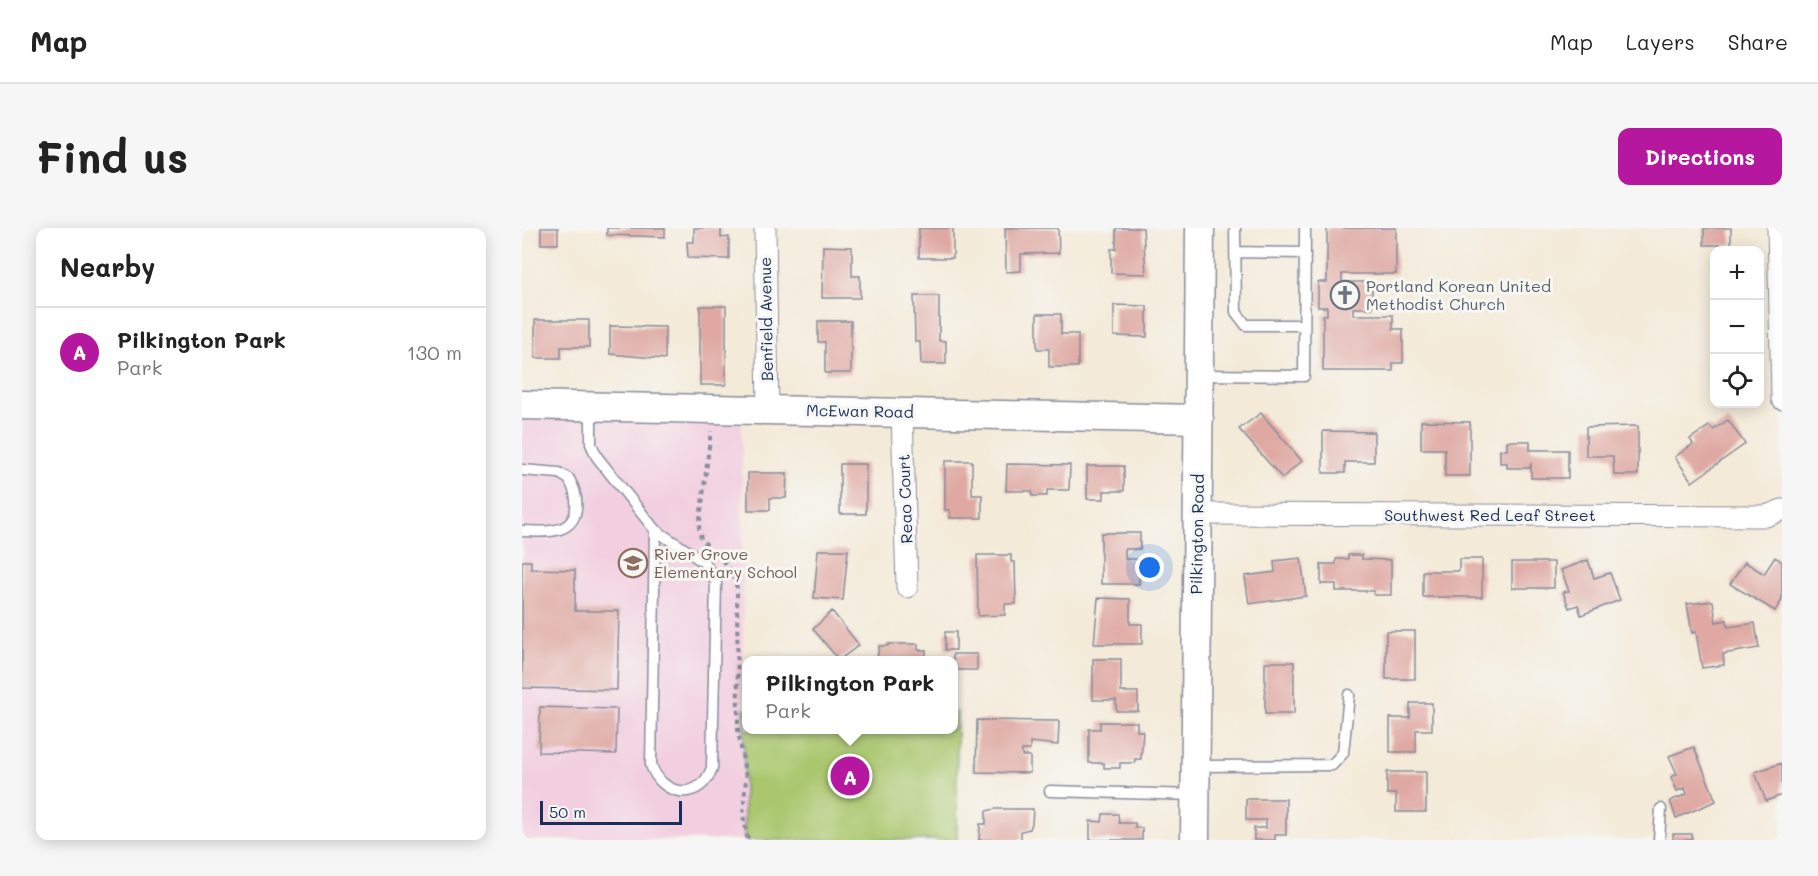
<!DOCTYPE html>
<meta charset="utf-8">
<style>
:root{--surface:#fff;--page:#f6f6f6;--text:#222;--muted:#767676;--line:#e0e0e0;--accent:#b5179e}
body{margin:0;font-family:Mali,sans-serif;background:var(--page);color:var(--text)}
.controls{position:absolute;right:18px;top:18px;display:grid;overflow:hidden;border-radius:12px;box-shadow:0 3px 15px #0003}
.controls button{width:54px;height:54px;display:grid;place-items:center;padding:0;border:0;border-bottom:2px solid var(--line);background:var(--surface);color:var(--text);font:30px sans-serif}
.scale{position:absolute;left:18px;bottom:15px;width:142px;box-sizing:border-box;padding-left:6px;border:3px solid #1b2f5e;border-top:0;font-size:16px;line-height:21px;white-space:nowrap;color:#1b2f5e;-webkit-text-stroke:4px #f6f6f2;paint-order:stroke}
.you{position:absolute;left:628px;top:340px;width:21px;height:21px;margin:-15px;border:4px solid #fff;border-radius:50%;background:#1a73e8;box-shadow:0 0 0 9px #1a73e833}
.badge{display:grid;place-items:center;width:39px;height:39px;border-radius:50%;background:var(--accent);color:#fff;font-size:20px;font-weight:700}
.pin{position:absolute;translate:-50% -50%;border:3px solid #fff;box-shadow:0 2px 6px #0006}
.popup{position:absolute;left:220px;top:428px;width:216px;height:78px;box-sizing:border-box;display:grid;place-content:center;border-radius:12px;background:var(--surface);filter:drop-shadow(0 2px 4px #0005);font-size:20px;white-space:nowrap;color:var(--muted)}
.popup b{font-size:22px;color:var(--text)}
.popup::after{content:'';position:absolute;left:50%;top:100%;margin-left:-12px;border:12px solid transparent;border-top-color:var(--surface)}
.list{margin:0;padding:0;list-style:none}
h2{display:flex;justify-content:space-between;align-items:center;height:78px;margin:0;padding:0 24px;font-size:26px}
h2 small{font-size:20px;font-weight:400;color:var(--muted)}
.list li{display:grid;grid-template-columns:39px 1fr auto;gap:18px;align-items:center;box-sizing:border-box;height:90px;padding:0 24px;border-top:2px solid var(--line)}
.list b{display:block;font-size:22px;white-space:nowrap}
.list p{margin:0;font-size:20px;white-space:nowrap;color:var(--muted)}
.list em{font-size:20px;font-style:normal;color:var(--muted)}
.icon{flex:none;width:33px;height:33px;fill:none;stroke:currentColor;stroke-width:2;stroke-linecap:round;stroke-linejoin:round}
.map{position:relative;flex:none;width:1260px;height:612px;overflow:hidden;border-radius:12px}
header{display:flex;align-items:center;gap:36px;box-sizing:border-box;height:84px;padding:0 30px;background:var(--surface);border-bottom:2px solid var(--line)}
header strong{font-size:28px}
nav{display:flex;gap:33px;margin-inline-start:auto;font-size:21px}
.intro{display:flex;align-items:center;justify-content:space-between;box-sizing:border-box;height:144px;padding:0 36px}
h1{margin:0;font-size:42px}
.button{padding:15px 27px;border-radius:12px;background:var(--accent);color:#fff;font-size:21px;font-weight:700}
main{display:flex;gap:36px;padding:0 36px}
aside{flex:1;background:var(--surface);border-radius:12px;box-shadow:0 3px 15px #0003}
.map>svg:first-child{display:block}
</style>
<header>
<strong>Map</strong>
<nav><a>Map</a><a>Layers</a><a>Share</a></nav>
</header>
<div class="intro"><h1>Find us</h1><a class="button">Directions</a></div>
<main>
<aside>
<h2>Nearby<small></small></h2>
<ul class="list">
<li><span class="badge">A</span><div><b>Pilkington Park</b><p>Park</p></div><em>130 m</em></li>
</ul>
</aside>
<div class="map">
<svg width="1260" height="612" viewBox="0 0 1260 612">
<rect width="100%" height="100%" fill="#f6f6f2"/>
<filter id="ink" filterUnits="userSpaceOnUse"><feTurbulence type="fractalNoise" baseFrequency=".0167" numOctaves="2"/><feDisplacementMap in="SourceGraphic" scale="12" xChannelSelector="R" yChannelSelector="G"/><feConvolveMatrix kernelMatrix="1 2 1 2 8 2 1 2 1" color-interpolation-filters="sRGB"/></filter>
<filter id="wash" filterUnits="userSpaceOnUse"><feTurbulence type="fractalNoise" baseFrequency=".008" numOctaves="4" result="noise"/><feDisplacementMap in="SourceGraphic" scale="24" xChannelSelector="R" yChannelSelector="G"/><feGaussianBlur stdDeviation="1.35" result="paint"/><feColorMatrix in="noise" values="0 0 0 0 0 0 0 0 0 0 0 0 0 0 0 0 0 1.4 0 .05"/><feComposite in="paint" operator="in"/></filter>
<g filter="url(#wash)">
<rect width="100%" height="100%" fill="#f4ead8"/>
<!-- built -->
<path fill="#f2cfe0" d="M0,186L220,190L222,612H0Z"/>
<!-- green -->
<path fill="#aac76e" stroke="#627b66" stroke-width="1.5" d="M222,481H224V502H431L432,484H435V612H222Z"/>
<g id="blocks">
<!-- building -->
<path fill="#dfa8a2" d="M19,0H36V16H19Z
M85,0H143V9L85,7Z
M172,0H199V10L207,9V31L166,30L165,14H172Z
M397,0H431V30H397Z
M483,0H536L537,25L499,26V43L484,44Z
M594,0H621L624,46L589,45V21H594Z
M805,0H874V46H820V54H850V80H831V87H871V101H881V135H871V143H801V87H805V79H796V54H805Z
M1182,0H1209V17H1182Z
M301,18L330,19V48H338V70H300Z
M392,68H417V113H424V136H399L398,114H393Z
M592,77L625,78V109L592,108Z
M178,78H204V157H178Z
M515,86H539V106H556V139H527V121H515Z
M13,92H67V119H39V130H13Z
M296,93H329V145H303V114H296Z
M88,98L143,99V131L88,126Z
M739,185L780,233L760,250L717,201Z
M1206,192L1223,216L1170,254L1153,229L1171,216L1168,211L1187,198L1191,202Z
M899,193L948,194V248H923V221H899Z
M1116,198V247H1092L1091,228H1064V199Z
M801,203L852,204V234H823V245H801Z
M985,213H1008V222H1046V250H1009V235L1008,240H985V235H978V222H985Z
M423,233H450V267H460V290H428V282H423Z
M318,236H344V286H318Z
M485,236L548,237L547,262H525V268H510V263H484Z
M565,238H602V263H582V271H565Z
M226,245H265L264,270H248V282H226Z
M579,305H618V321H603V331H617V356H579Z
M296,322H326L321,372L292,370Z
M455,327H489V334H493L494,376H483V387L456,388Z
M826,327H840V331L869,332V367H852V363H814V356H799V336H814V331H826Z
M1253,329L1260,334V372L1253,383L1208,356L1223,334L1242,346Z
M779,330L784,368L727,376L723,348L753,344L752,333Z
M937,331H960V369H901V343H937Z
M1066,332L1072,350L1088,345L1098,372L1059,387L1056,377L1047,380L1041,364L1047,363L1039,342Z
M0,333H9V341L53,342V383H97L95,462L0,460Z
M990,334H1032V360H990Z
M576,370L608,371V396H620V416H572Z
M1191,373L1194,394L1205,392L1206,399L1233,395L1237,420L1201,426L1202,437L1180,440L1174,404L1170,405L1165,376Z
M310,383L337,417L317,432L291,401Z
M864,403H893V451H864Z
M423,404H434V422H423Z
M366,416H396V422H404V432H355L357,418H366Z
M431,426H455V442H431Z
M571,431H599V464H616V483H594V472H571Z
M743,434H772V486H743Z
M888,475H910V502H894V524H868V490H888Z
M18,479L95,481L94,526L17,524Z
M455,492L537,493L536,517L508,514V522H500V528H508V545L454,544Z
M578,494H615V503H621L619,531H613V535H598V540H582V535H567V501H578Z
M1172,519L1194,573L1154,590L1148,573L1165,566L1163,560L1155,563L1149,549L1155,546L1147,528Z
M1260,535V567L1244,573L1233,544Z
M865,544H904V584H874V566H865Z
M724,571H764V607H753V612H732V600H744V592H724Z
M473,581H511L510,595L508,601L499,603V612H457L458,596H464V583Z
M581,586H596L597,595H613V600H620V612H568V593L580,594Z
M1151,606H1170V612H1151Z"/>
</g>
</g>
<g filter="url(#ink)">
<use href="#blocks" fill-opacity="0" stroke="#888c9b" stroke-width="1.5"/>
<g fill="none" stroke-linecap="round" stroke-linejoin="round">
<!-- lane casing -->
<g stroke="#888c9b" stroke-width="13">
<path id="lane" d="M713,0L714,84L724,97H782
M713,24L783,25
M677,147L782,148L783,0
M69,179V216L75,229L133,302L129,537C140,569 178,574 190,540L194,354L182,334L133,302
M0,242L37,245L47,251C57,268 60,297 34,302C23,305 11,303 0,303
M674,538L810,537L821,525L827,467
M528,563L673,567
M1137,612L1139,581"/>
</g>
<!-- street casing -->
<g stroke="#888c9b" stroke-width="23">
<path id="street" d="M243,0L246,181
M1256,0L1260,171
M380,184L385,359
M675,286L1244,288L1260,282"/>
</g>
<!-- secondary casing -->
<g stroke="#888c9b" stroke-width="31">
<path id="secondary" d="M0,177L677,191
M673,612L678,0"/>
</g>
<!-- path -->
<path stroke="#888c9b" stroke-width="4" stroke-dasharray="4.5 4.5" stroke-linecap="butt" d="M185,317L179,311L177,300L189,203
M195,326L210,344L215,360L216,502L224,550L221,587L226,612"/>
<!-- lane -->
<use href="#lane" stroke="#fff" stroke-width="10"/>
<!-- street -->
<use href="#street" stroke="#fff" stroke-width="21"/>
<!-- secondary -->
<use href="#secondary" stroke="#fff" stroke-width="28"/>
</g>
</g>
<!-- icons -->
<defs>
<g id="church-ring" transform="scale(1.5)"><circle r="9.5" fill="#f6f6f2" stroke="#6b7280" stroke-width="1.5"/><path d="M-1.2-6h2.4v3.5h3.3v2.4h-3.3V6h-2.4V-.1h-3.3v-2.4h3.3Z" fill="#6b7280"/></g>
<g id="school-ring" transform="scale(1.5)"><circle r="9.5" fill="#f6f6f2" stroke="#8d6e63" stroke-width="1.5"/><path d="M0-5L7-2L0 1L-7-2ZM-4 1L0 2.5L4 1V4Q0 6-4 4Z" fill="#8d6e63"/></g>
</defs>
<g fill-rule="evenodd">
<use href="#church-ring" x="823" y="67"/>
<use href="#school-ring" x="111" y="335"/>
</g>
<g text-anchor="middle" stroke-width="6" stroke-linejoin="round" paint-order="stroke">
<!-- worship labels -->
<g font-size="16" fill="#5b616d" stroke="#f6f6f2" text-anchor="start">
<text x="844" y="64">Portland Korean United<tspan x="844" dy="18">Methodist Church</tspan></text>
</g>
<!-- street labels -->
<g font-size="16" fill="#1b2f5e" stroke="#f6f6f2">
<text transform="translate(244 91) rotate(-91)" y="6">Benfield Avenue</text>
<text transform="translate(338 183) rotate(1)" y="6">McEwan Road</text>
<text transform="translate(383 271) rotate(-92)" y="6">Reao Court</text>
<text x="968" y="293">Southwest Red Leaf Street</text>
<text transform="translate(675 306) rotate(-89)" y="6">Pilkington Road</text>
</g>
<!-- education labels -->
<g font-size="16" fill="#785e54" stroke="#f6f6f2" text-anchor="start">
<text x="132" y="332">River Grove<tspan x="132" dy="18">Elementary School</tspan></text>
</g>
</g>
</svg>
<div class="controls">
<button>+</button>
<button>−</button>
<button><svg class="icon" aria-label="locate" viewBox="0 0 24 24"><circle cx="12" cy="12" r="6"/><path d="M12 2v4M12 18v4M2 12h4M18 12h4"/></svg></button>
</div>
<div class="scale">50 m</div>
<div class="you"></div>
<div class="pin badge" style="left:328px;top:548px">A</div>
<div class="popup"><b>Pilkington Park</b>Park</div>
</div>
</main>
